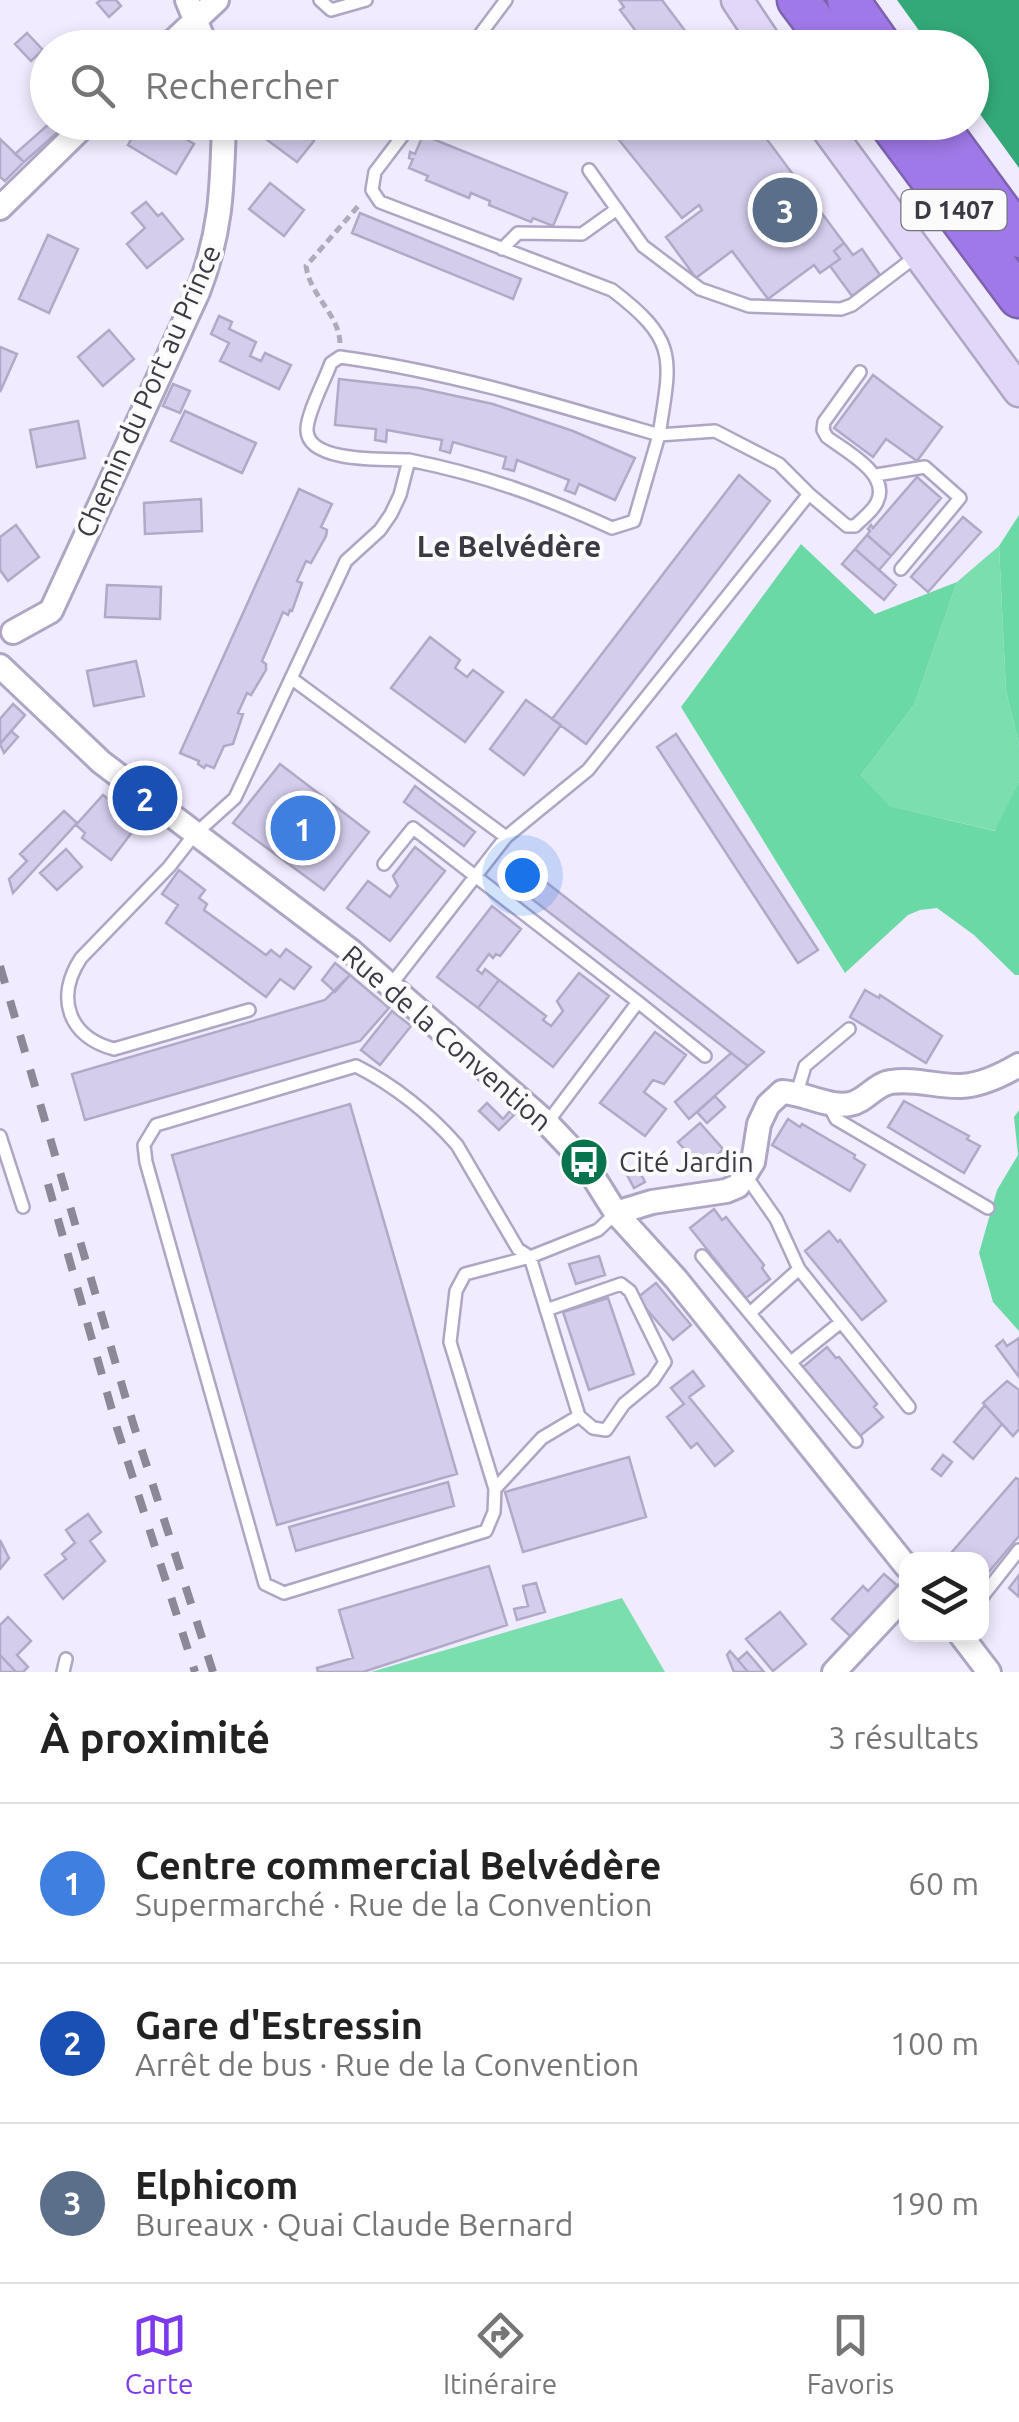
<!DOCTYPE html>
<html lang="fr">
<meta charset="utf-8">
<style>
:root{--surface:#fff;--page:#f2f2f2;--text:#222;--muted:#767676;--line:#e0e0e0;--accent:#7c3aed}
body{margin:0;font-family:Ubuntu,sans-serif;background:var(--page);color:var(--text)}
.controls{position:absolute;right:30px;bottom:30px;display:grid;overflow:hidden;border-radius:20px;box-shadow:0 5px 15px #0003}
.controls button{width:90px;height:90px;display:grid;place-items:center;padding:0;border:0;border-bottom:2px solid var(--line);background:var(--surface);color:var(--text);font:50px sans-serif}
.you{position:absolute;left:522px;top:875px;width:35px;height:35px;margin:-25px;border:8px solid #fff;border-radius:50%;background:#1a73e8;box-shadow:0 0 0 15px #1a73e833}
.badge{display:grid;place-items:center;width:65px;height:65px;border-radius:50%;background:var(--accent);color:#fff;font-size:32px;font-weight:700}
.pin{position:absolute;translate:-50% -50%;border:5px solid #fff;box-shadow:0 2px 10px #0006}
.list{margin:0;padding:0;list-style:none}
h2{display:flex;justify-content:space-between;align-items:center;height:130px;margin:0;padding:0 40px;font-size:42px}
h2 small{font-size:32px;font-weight:400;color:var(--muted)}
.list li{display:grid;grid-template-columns:65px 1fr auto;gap:30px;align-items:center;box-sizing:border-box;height:160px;padding:0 40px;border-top:2px solid var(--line)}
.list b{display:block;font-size:38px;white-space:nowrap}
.list p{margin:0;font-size:32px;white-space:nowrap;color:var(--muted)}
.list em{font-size:32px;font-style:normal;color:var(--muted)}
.icon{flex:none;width:55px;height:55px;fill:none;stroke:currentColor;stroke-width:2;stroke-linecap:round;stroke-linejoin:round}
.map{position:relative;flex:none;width:1019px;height:1672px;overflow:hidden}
.search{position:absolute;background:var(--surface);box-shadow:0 5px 15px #0003;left:30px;right:30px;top:30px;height:110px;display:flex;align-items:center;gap:25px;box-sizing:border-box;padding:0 35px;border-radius:55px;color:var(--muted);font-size:38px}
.sheet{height:610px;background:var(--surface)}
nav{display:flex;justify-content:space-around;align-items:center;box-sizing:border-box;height:140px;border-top:2px solid var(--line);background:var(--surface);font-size:28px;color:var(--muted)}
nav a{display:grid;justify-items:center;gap:5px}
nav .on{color:var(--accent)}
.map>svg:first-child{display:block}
</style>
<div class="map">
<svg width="1019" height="1672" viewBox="0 0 1019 1672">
<rect width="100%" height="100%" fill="#f0ebfe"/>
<!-- green -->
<path fill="#7adeae" d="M999,546L1006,691L1019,745V781L996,831L888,806L861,775L914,705L957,582Z
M622,1598L665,1672H371Z"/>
<!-- forest -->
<path fill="#6bd9a6" d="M1019,515V745L1006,691L999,546Z
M801,544L875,614L957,582L914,705L861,775L889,806L995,831L1019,781V975H1015L974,935L937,908L920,910L908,915L845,973L681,707Z
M1019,1110V1331L993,1302L979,1253L997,1190L1018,1155L1014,1117Z"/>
<!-- water -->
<path fill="#34a978" d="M897,0H1019V168L972,103V48L931,47Z"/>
<!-- building -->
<path fill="#d5cdec" stroke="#b1a9c7" stroke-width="2.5" d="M101,0H116L121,6L109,17L97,3Z
M619,0H662L692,40L682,48H654L651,44L648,47L620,10L624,7Z
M27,33L43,50L31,61L15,44Z
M51,122H69L24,162L15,154Z
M141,122H158L194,144L176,174L128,145Z
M262,122H289L314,141L297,162L255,131Z
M641,122H705L711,130L721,122H754L844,243L834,251L840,259L820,273L814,265L768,299L732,251L696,278L666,237L702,210L699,205L682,218L619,140Z
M423,135L567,193L553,226L533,218L531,222L489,205L490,201L471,193L469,198L426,180L428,176L409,168L413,159L409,158L410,152L415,154Z
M0,139L24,162L5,181L0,177Z
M270,183L304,210L284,236L249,209Z
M146,202L158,216L162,213L183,239L147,268L127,244L145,228L132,213Z
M360,213L521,279L513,299L352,233Z
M48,235L78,249L49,313L19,299Z
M844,243L853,255L862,249L880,275L852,296L830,266L840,259L834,251Z
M219,316L232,322L229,329L256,342L250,356L261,361L265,353L291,365L279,389L220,361L229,343L211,334Z
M109,330L134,359L103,386L78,357Z
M0,347L17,354L0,392Z
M873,375L942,427L917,461L886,439L873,457L834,428Z
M339,379L419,388L493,404L573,431L635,458L615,500L579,484L575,494L565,490L569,480L517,460L514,471L503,468L506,457L453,442L450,453L440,450L442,440L387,430L386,442L375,440L376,429L335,425Z
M173,384L190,391L180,413L163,406Z
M185,411L256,443L242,473L171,441Z
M78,421L85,458L37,467L30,430Z
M739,475L770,501L586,744L552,719Z
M917,477L941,498L891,556L867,535L870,531L868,529L871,525L873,528Z
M299,489L332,504L321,527L327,530L326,536L311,563L306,561L297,581L302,583L292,611L290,610L288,615L283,612L262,661L266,664V670L251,695L247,693L238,713L243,714L233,744L224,746L214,768L206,765L204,768L198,764L199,761L180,753Z
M201,499L202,531L145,534L144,503Z
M963,517L981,532L928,592L911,577Z
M16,525L39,557L8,581L0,570V537Z
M867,535L891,556L879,570L855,549Z
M855,549L896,585L884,600L842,564Z
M107,585L161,587L160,619L105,617Z
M430,637L460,660L455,668L467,677L473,670L503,692L465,742L391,688Z
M136,661L144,696L94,706L87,671Z
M526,700L561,725L524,775L490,749Z
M13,704L25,715L0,744V719Z
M11,731L18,737L4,753L0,744Z
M676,734L818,950L798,963L657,747Z
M280,764L369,832L324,890L233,823Z
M415,786L475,832L464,846L404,802Z
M103,795L139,823L111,860L82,838L85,833L76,825Z
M64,811L77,823L13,893L9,879L27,861L20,854Z
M415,847L445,871L390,941L347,908L368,881L390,897L398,886L393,876Z
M66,849L82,867L57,890L40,873Z
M524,865L764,1052L748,1066L510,882Z
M179,870L205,890L199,898L207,904L204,910L266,955L271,950L280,957L286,949L311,967L294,989L280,979L266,997L166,923L178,905L162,894Z
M492,906L521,929L500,956L496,954L493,958L489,954L477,970L482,974L485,969L499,980L478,1008L437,977Z
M335,963L350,975L335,992L322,980Z
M579,973L609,996L553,1067L478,1008L499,980L546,1016L543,1020L551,1026L563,1011L557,1001Z
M350,975L389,1008L360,1041L85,1120L72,1074L325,1000Z
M865,990L879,998L880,995L942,1036L926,1063L850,1017Z
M392,1011L411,1026L380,1065L361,1050Z
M655,1032L686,1055L664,1084L653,1080L644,1092L666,1109L645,1136L600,1103Z
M731,1053L748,1066L689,1119L675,1102Z
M715,1096L725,1107L707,1123L697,1112Z
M904,1101L969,1136L967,1139L980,1146L964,1173L888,1127Z
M487,1103L503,1119L510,1111L514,1115L499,1130L479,1111Z
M350,1104L457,1474L277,1525L172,1155Z
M788,1119L800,1127L802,1124L855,1155L854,1158L865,1165L850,1191L772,1145Z
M700,1123L723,1149L704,1171L678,1142Z
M637,1167L645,1182L634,1188L626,1173Z
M714,1209L722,1220L726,1217L764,1265L762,1268L770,1279L746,1298L690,1228Z
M829,1231L838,1242L840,1240L886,1301L862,1320L805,1251Z
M599,1256L605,1275L576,1284L569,1264Z
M656,1283L691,1325L673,1340L637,1298Z
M608,1298L634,1374L589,1390L563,1312Z
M1019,1338V1377L996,1346L1003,1340L1007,1346Z
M827,1347L836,1358L839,1357L877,1404L874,1407L883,1417L860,1436L803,1367Z
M693,1371L704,1386L689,1397L733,1451L715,1466L697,1443L691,1448L667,1417L684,1404L671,1388Z
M1007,1381L1019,1390V1429L1013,1436L983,1403Z
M985,1405L1002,1424L973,1459L954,1442Z
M943,1455L952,1462L941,1476L932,1469Z
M629,1457L646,1517L523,1552L505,1492Z
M1016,1478L1019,1480V1536L982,1580V1560H945Z
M448,1482L454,1506L296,1551L289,1527Z
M88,1514L101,1532L90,1541L105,1561L63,1599L45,1575L66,1559L62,1554L75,1543L66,1530Z
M0,1540L9,1558L0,1569Z
M489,1566L507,1625L363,1672H318L317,1668L353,1658L339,1610Z
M884,1574L898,1586L851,1637L832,1619L863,1586L868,1591Z
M1019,1575V1597L1009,1588Z
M536,1583L545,1612L517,1620L514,1609L528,1606L523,1586Z
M780,1612L806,1644L773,1671L746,1639Z
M8,1617L31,1641L17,1655L28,1667L23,1672H16L0,1655V1625Z
M730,1651L738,1660L748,1672H734L727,1655Z
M747,1652L764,1672H748L738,1660Z
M0,1655L16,1672H0Z"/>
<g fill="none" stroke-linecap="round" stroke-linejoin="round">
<!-- lane casing -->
<g stroke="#aea6c4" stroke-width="16">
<path id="lane" d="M320,0L331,10L366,0
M470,48L506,0
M589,170L643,246L700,289L749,306L841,309L852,305L919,254
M502,249L518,233L582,234L617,209
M409,460C385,459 309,463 307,431C306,415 325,380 331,363L340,357C449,372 554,404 659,435C671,358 679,341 612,290L380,202L372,190L375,172L413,122
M876,475L925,467L960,498L901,569
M809,494L847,526H855C862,519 873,511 877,502C891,474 845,451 827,437L823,430L824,422L860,372
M291,678L506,837
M384,864L413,828L638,1002L547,1123
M638,1002L705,1056
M249,1010L114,1049C68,1037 55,997 81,958L169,867L194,835L235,798L346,561L380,530L391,514L400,495L409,460C484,475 542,496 612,528L634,521L659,435L715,431L779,464L809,494L588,770L506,837L390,986
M797,1093L805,1066L849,1029
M827,1102L836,1119L988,1208
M0,1136L23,1207
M746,1176L776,1219L799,1269L909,1407
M702,1256L856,1441
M546,1310L621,1284L630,1291L665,1362L653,1380L624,1404L606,1430L593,1428L579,1416L530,1257L465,1274L456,1291L450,1342L495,1489L494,1512L486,1531L284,1593L265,1584L146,1162L144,1145L156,1125L356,1066C394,1085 430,1114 457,1145L518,1249L530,1257L598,1230L616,1213
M750,1313L799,1269
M791,1362L841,1322
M495,1489L542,1438L579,1416
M982,1597L1019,1550
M63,1672L66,1659"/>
</g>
<!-- street casing -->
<g stroke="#aea6c4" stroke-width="28">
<path id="street" d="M187,0L207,48
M166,48L217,0
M0,208L88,122
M13,632L51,611L198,292C222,230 222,187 224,122
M0,666L101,762L351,951L547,1123L584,1162L616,1213L676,1279L906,1566
M616,1213L652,1202L726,1191L738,1186L753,1162L759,1124L768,1105L782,1092C805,1093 828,1108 850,1104C866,1101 875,1084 891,1082C915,1078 937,1087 961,1086C981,1085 1002,1075 1019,1065
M960,1634L989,1672
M834,1672L906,1595"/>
</g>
<!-- secondary casing -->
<g stroke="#aea6c4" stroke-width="35">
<path id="secondary" d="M737,0L769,48
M822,122L1019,391"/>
</g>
<!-- highway casing -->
<g stroke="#7c63af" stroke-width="45">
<path id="highway" d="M798,0L834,48
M848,0L882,48
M889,122L1019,297
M935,122L1019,237"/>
</g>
<!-- path -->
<path stroke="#b0abbc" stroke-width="5" stroke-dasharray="8 5" stroke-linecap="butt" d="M340,343C339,314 310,296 306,266L360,204"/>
<!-- lane -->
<use href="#lane" stroke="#fff" stroke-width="11"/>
<!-- street -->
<use href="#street" stroke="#fff" stroke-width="22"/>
<!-- secondary -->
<use href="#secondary" stroke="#e2d7f8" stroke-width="30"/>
<!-- highway -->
<use href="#highway" stroke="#9f79e8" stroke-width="40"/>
<!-- rail -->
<path stroke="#8c8897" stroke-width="8" stroke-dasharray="18 18" stroke-linecap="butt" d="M0,966L133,1423L213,1672
M48,1184L117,1428L195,1672"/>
</g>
<!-- icons -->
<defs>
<g id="bus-disc" transform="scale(2.5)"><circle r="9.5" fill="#07744e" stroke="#fbfbfb"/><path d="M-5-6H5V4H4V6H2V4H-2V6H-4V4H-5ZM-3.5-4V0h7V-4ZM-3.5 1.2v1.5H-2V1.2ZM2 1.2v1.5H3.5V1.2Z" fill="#fff"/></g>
</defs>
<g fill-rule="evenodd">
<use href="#bus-disc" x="584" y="1162"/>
</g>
<g text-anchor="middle" stroke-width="8" stroke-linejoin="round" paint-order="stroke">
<!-- shield labels -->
<rect fill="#fbfbfb" stroke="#75737c" stroke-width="2.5" x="901.5" y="190" width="105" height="40" rx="8"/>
<g font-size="25" font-weight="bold" fill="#3c3945">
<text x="954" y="219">D 1407</text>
</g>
<!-- street labels -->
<g font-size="28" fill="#3c3945" stroke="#fbfbfb">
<text transform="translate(148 391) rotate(-66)" y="10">Chemin du Port au Prince</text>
<text transform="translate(447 1038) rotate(41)" y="10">Rue de la Convention</text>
</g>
<!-- poi labels -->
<g font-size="28" fill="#3c3945" stroke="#fbfbfb" text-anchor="start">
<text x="619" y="1172">Cité Jardin</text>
</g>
<!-- neighbourhood labels -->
<g font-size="30" font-weight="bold" fill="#3c3945" stroke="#fbfbfb">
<text x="509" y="557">Le Belvédère</text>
</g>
</g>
</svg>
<div class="controls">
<button><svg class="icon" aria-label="layers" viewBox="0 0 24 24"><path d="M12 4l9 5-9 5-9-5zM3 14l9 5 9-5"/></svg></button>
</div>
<div class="you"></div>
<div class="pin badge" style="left:303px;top:828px;background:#3f7fe0">1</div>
<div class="pin badge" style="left:145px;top:798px;background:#1a4fb4">2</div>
<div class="pin badge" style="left:785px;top:210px;background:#5c6f8a">3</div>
<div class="search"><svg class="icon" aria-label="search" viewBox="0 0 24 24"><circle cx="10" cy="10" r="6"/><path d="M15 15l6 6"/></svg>Rechercher</div>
</div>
<section class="sheet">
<h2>À proximité<small>3 résultats</small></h2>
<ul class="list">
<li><span class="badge" style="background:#3f7fe0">1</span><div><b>Centre commercial Belvédère</b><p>Supermarché · Rue de la Convention</p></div><em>60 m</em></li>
<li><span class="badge" style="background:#1a4fb4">2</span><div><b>Gare d'Estressin</b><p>Arrêt de bus · Rue de la Convention</p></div><em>100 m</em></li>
<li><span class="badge" style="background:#5c6f8a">3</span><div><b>Elphicom</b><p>Bureaux · Quai Claude Bernard</p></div><em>190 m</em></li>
</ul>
</section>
<nav>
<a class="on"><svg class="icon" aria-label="map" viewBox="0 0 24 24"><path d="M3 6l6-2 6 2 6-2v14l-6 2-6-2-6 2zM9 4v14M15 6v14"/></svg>Carte</a>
<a><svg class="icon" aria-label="directions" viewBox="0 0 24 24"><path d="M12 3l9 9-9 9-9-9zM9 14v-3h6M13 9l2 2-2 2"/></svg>Itinéraire</a>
<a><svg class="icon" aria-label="saved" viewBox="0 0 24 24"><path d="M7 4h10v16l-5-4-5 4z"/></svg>Favoris</a>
</nav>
